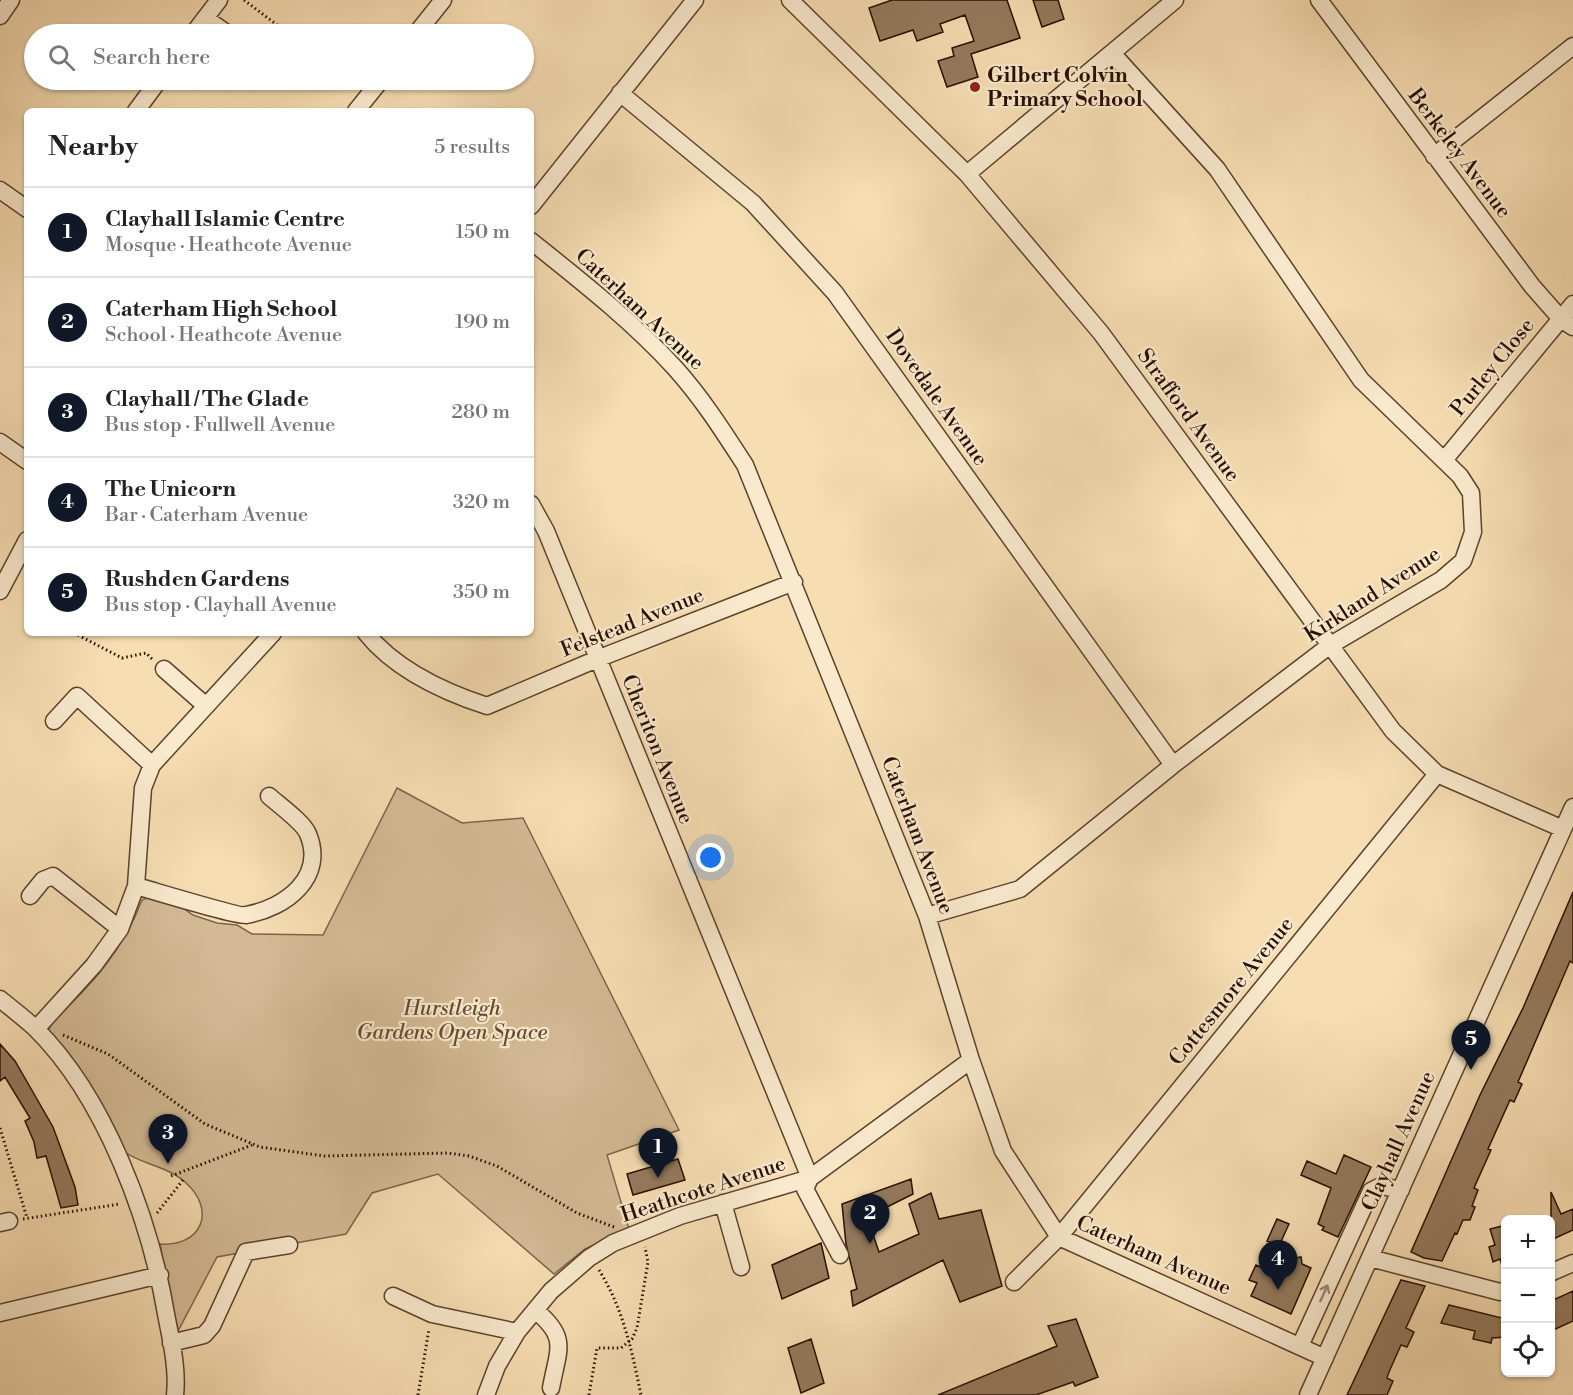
<!DOCTYPE html>
<meta charset="utf-8">
<style>
:root{--surface:#fff;--page:#f2f2f2;--text:#222;--muted:#767676;--line:#e0e0e0;--accent:#111827}
body{margin:0;font-family:"Libre Bodoni",serif;background:var(--page);color:var(--text)}
.controls{position:absolute;right:18px;bottom:18px;display:grid;overflow:hidden;border-radius:9px;box-shadow:0 2px 4px #0004}
.controls button{width:54px;height:54px;display:grid;place-items:center;padding:0;border:0;border-bottom:2px solid var(--line);background:var(--surface);color:var(--text);font:30px sans-serif}
.you{position:absolute;left:711px;top:858px;width:21px;height:21px;margin:-15px;border:4px solid #fff;border-radius:50%;background:#1a73e8;box-shadow:0 0 0 9px #1a73e833}
.badge{display:grid;place-items:center;width:39px;height:39px;border-radius:50%;background:var(--accent);color:#fff;font-size:20px;font-weight:700}
.pin{position:absolute;translate:-50% -50px;filter:drop-shadow(0 2px 3px #0008)}
.pin::after{content:'';position:absolute;top:32px;width:21px;height:18px;background:inherit;clip-path:polygon(0 0,100% 0,50% 100%)}
.list{margin:0;padding:0;list-style:none}
h2{display:flex;justify-content:space-between;align-items:center;height:78px;margin:0;padding:0 24px;font-size:26px}
h2 small{font-size:20px;font-weight:400;color:var(--muted)}
.list li{display:grid;grid-template-columns:39px 1fr auto;gap:18px;align-items:center;box-sizing:border-box;height:90px;padding:0 24px;border-top:2px solid var(--line)}
.list b{display:block;font-size:22px;white-space:nowrap}
.list p{margin:0;font-size:20px;white-space:nowrap;color:var(--muted)}
.list em{font-size:20px;font-style:normal;color:var(--muted)}
.icon{flex:none;width:33px;height:33px;fill:none;stroke:currentColor;stroke-width:2;stroke-linecap:round;stroke-linejoin:round}
.map{position:relative;flex:none;width:1573px;height:1395px;overflow:hidden}
.search{position:absolute;background:var(--surface);box-shadow:0 2px 4px #0004;left:24px;top:24px;width:510px;height:66px;display:flex;align-items:center;gap:15px;box-sizing:border-box;padding:0 21px;border-radius:33px;color:var(--muted);font-size:22px}
.panel{position:absolute;background:var(--surface);box-shadow:0 2px 4px #0004;left:24px;top:108px;width:510px;height:528px;border-radius:9px}
.map>svg:first-child{display:block}
</style>
<div class="map">
<svg width="1573" height="1395" viewBox="0 0 1573 1395">
<rect width="100%" height="100%" fill="#f6ddb2"/>
<filter id="stains"><feTurbulence type="fractalNoise" baseFrequency=".00333" numOctaves="4"/><feColorMatrix values="0 0 0 0 .2 0 0 0 0 .09 0 0 0 0 .02 0 0 0 .5 -.17"/></filter>
<radialGradient id="worn" r=".72"><stop offset=".6" stop-color="#630" stop-opacity="0"/><stop offset="1" stop-color="#630" stop-opacity=".3"/></radialGradient>
<!-- green -->
<path fill="#d3ba94" stroke="#7e644a" stroke-width="1.5" d="M397,788L462,823L523,818L679,1130L607,1155L629,1229L585,1249L554,1274L438,1174L372,1193L346,1234L217,1257L177,1333L160,1244C201,1247 217,1211 186,1183C170,1167 138,1163 125,1152C117,1146 111,1130 105,1122C86,1092 67,1063 48,1033L51,1023C90,987 123,951 142,900L151,896L176,903L193,915L217,923L237,925L252,934L323,935Z"/>
<!-- building -->
<path fill="#947a5d" stroke="#290f00" stroke-width="1.5" d="M892,0H1007L1020,38L971,54L978,77L947,87L938,61L954,56L952,48L974,41L965,15L940,24L943,32L917,41L913,30L880,41L869,8Z
M1033,0H1058L1064,19L1042,27Z
M1573,892V963L1570,961L1518,1082L1522,1084L1514,1102L1510,1100L1488,1149L1491,1150L1474,1188L1478,1190L1472,1206L1475,1207L1470,1220H1463L1457,1234L1455,1233L1442,1261L1424,1258L1411,1252L1480,1095L1523,1008Z
M0,1044L15,1061L53,1127L75,1187L78,1205L61,1208L46,1156L37,1158L34,1142L25,1121L30,1118L5,1077L0,1081Z
M1344,1155L1371,1167L1338,1237L1322,1230L1324,1227L1318,1224L1331,1188L1301,1175L1307,1161L1336,1174Z
M678,1159L685,1180L633,1195L627,1174Z
M911,1179L913,1194L867,1217L879,1252L919,1234L909,1204L931,1193L939,1219L981,1210L1002,1286L960,1302L943,1260L853,1306L851,1291L857,1289L846,1244L842,1204Z
M1551,1192L1561,1214L1573,1209V1230L1551,1240Z
M1277,1219L1289,1224L1279,1246L1267,1241Z
M1506,1225V1268H1503L1500,1259L1493,1262L1489,1247L1495,1245L1490,1229Z
M821,1243L829,1278L782,1299L772,1265Z
M1284,1256L1291,1259L1301,1257L1302,1264L1311,1268L1291,1314L1251,1296L1257,1283L1249,1280L1256,1265L1276,1274Z
M1401,1280L1425,1286L1406,1328L1414,1332L1407,1347L1401,1345L1389,1372L1387,1378L1393,1381L1387,1395H1347Z
M1573,1291V1321L1551,1331V1301Z
M1449,1305L1506,1319V1337L1492,1338L1491,1343L1473,1339L1475,1331L1441,1323Z
M1076,1319L1098,1377L1075,1386L1073,1382L1036,1395H938L1057,1346L1048,1326Z
M811,1339L824,1383L801,1393L788,1348Z"/>
<g fill="none" stroke-linecap="round" stroke-linejoin="round">
<!-- minor casing -->
<g stroke="#5c422c" stroke-width="19">
<path id="minor" d="M790,0L967,174L1101,333L1393,731L1437,774L1563,829
M1319,0L1532,286L1561,319L1573,327
M0,16L11,0
M205,18L228,34
M193,34L219,0
M416,34L443,0
M620,93L753,203L835,293L1173,765
M136,111L159,80
M356,111L381,80
M1434,156L1573,46
M967,174L1175,0
M0,190L27,209
M531,206L695,0
M531,241C581,281 632,321 675,368C702,398 723,431 745,465L927,916L971,1060L1003,1151L1059,1237L1325,1358
M0,442L27,461
M1445,459L1573,304
M531,504L546,531L810,1178L805,1189L840,1255
M0,591L27,540
M366,633C395,669 444,692 487,706L597,659L794,582
M164,669L206,706
M54,721L77,696L152,765
M136,886C151,890 239,917 246,915C286,908 326,877 308,834C304,823 279,805 269,796
M30,896L43,880L53,876L120,929
M927,916L1020,889L1173,765L1329,646L1441,580L1463,561L1473,532L1471,493L1460,476L1361,380L1217,169L1112,53
M0,999C11,1008 24,1018 35,1028C105,1097 150,1219 166,1314C171,1340 178,1369 175,1395
M36,1029L94,965L120,929L136,886L143,788L152,765L273,633
M723,1203L741,1267
M0,1223L9,1221
M1370,1258L1500,1292L1506,1291
M1550,1273L1573,1263
M1014,1282L1059,1237L1437,774
M393,1296L432,1314L517,1332
M535,1310C569,1338 558,1349 551,1388
M0,1313L160,1275
M171,1343L204,1335L212,1326L246,1252L289,1245
M1300,1346L1371,1191L1381,1186L1401,1190
M486,1395L497,1366L517,1332L551,1291L589,1258L613,1243L680,1216L810,1178L971,1060
M1308,1395L1573,807"/>
</g>
<!-- path -->
<path stroke="#290f00" stroke-width="3" stroke-dasharray="1.5 3" stroke-linecap="butt" d="M244,0L289,34
M348,80L356,86
M74,633L122,658L146,653L153,660
M63,1035L108,1054L205,1124L260,1147L324,1156L448,1153L469,1156L497,1166L577,1213L614,1227
M0,1128L27,1218
M171,1176L252,1145
M157,1213L183,1180
M23,1219L120,1204
M599,1270C623,1308 632,1351 641,1395
M418,1395L429,1329
M589,1395L597,1348H621L632,1339L637,1328L648,1262L645,1247"/>
<!-- minor -->
<use href="#minor" stroke="#f9e9cd" stroke-width="16"/>
</g>
<!-- one-way arrows -->
<defs><path id="oneway-shaft" d="M-6 0H5M1.5-3L5.5 0L1.5 3" fill="none" stroke-width="1.6" stroke-linecap="round" stroke-linejoin="round" transform="scale(1.5)"/></defs>
<use stroke="#9b8771" href="#oneway-shaft" transform="translate(1324 1293) rotate(-66)"/>
<!-- markers -->
<circle fill="#8f2418" stroke="#f9e9cd" stroke-width="2" cx="975" cy="87" r="6"/>
<g text-anchor="middle" stroke-width="4.5" stroke-linejoin="round" paint-order="stroke">
<!-- poi labels -->
<g font-size="21" font-weight="bold" fill="#290f00" stroke="#f9e9cd" text-anchor="start">
<text x="987" y="82">Gilbert Colvin<tspan x="987" dy="24">Primary School</tspan></text>
</g>
<!-- street labels -->
<g font-size="21" fill="#290f00" stroke="#f9e9cd">
<text transform="translate(1460 153) rotate(53)" y="7">Berkeley Avenue</text>
<text transform="translate(640 309) rotate(43)" y="7">Caterham Avenue</text>
<text transform="translate(1492 367) rotate(-51)" y="7">Purley Close</text>
<text transform="translate(937 397) rotate(55)" y="7">Dovedale Avenue</text>
<text transform="translate(1189 415) rotate(54)" y="7">Strafford Avenue</text>
<text transform="translate(1372 594) rotate(-33)" y="7">Kirkland Avenue</text>
<text transform="translate(632 622) rotate(-22)" y="7">Felstead Avenue</text>
<text transform="translate(658 749) rotate(68)" y="7">Cheriton Avenue</text>
<text transform="translate(918 835) rotate(69)" y="7">Caterham Avenue</text>
<text transform="translate(1231 991) rotate(-51)" y="7">Cottesmore Avenue</text>
<text transform="translate(1398 1141) rotate(-66)" y="7">Clayhall Avenue</text>
<text transform="translate(703 1189) rotate(-18)" y="7">Heathcote Avenue</text>
<text transform="translate(1154 1255) rotate(24)" y="7">Caterham Avenue</text>
</g>
<!-- park labels -->
<g font-size="21" font-style="italic" fill="#644b34" stroke="#f9e9cd">
<text x="452" y="1015">Hurstleigh<tspan x="452" dy="24">Gardens Open Space</tspan></text>
</g>
</g>
<rect width="100%" height="100%" filter="url(#stains)"/>
<rect width="100%" height="100%" fill="url(#worn)"/>
</svg>
<div class="controls">
<button>+</button>
<button>−</button>
<button><svg class="icon" aria-label="locate" viewBox="0 0 24 24"><circle cx="12" cy="12" r="6"/><path d="M12 2v4M12 18v4M2 12h4M18 12h4"/></svg></button>
</div>
<div class="you"></div>
<div class="pin badge" style="left:658px;top:1178px">1</div>
<div class="pin badge" style="left:870px;top:1244px">2</div>
<div class="pin badge" style="left:168px;top:1164px">3</div>
<div class="pin badge" style="left:1278px;top:1290px">4</div>
<div class="pin badge" style="left:1471px;top:1070px">5</div>
<div class="search"><svg class="icon" aria-label="search" viewBox="0 0 24 24"><circle cx="10" cy="10" r="6"/><path d="M15 15l6 6"/></svg>Search here</div>
<section class="panel">
<h2>Nearby<small>5 results</small></h2>
<ul class="list">
<li><span class="badge">1</span><div><b>Clayhall Islamic Centre</b><p>Mosque · Heathcote Avenue</p></div><em>150 m</em></li>
<li><span class="badge">2</span><div><b>Caterham High School</b><p>School · Heathcote Avenue</p></div><em>190 m</em></li>
<li><span class="badge">3</span><div><b>Clayhall / The Glade</b><p>Bus stop · Fullwell Avenue</p></div><em>280 m</em></li>
<li><span class="badge">4</span><div><b>The Unicorn</b><p>Bar · Caterham Avenue</p></div><em>320 m</em></li>
<li><span class="badge">5</span><div><b>Rushden Gardens</b><p>Bus stop · Clayhall Avenue</p></div><em>350 m</em></li>
</ul>
</section>
</div>
